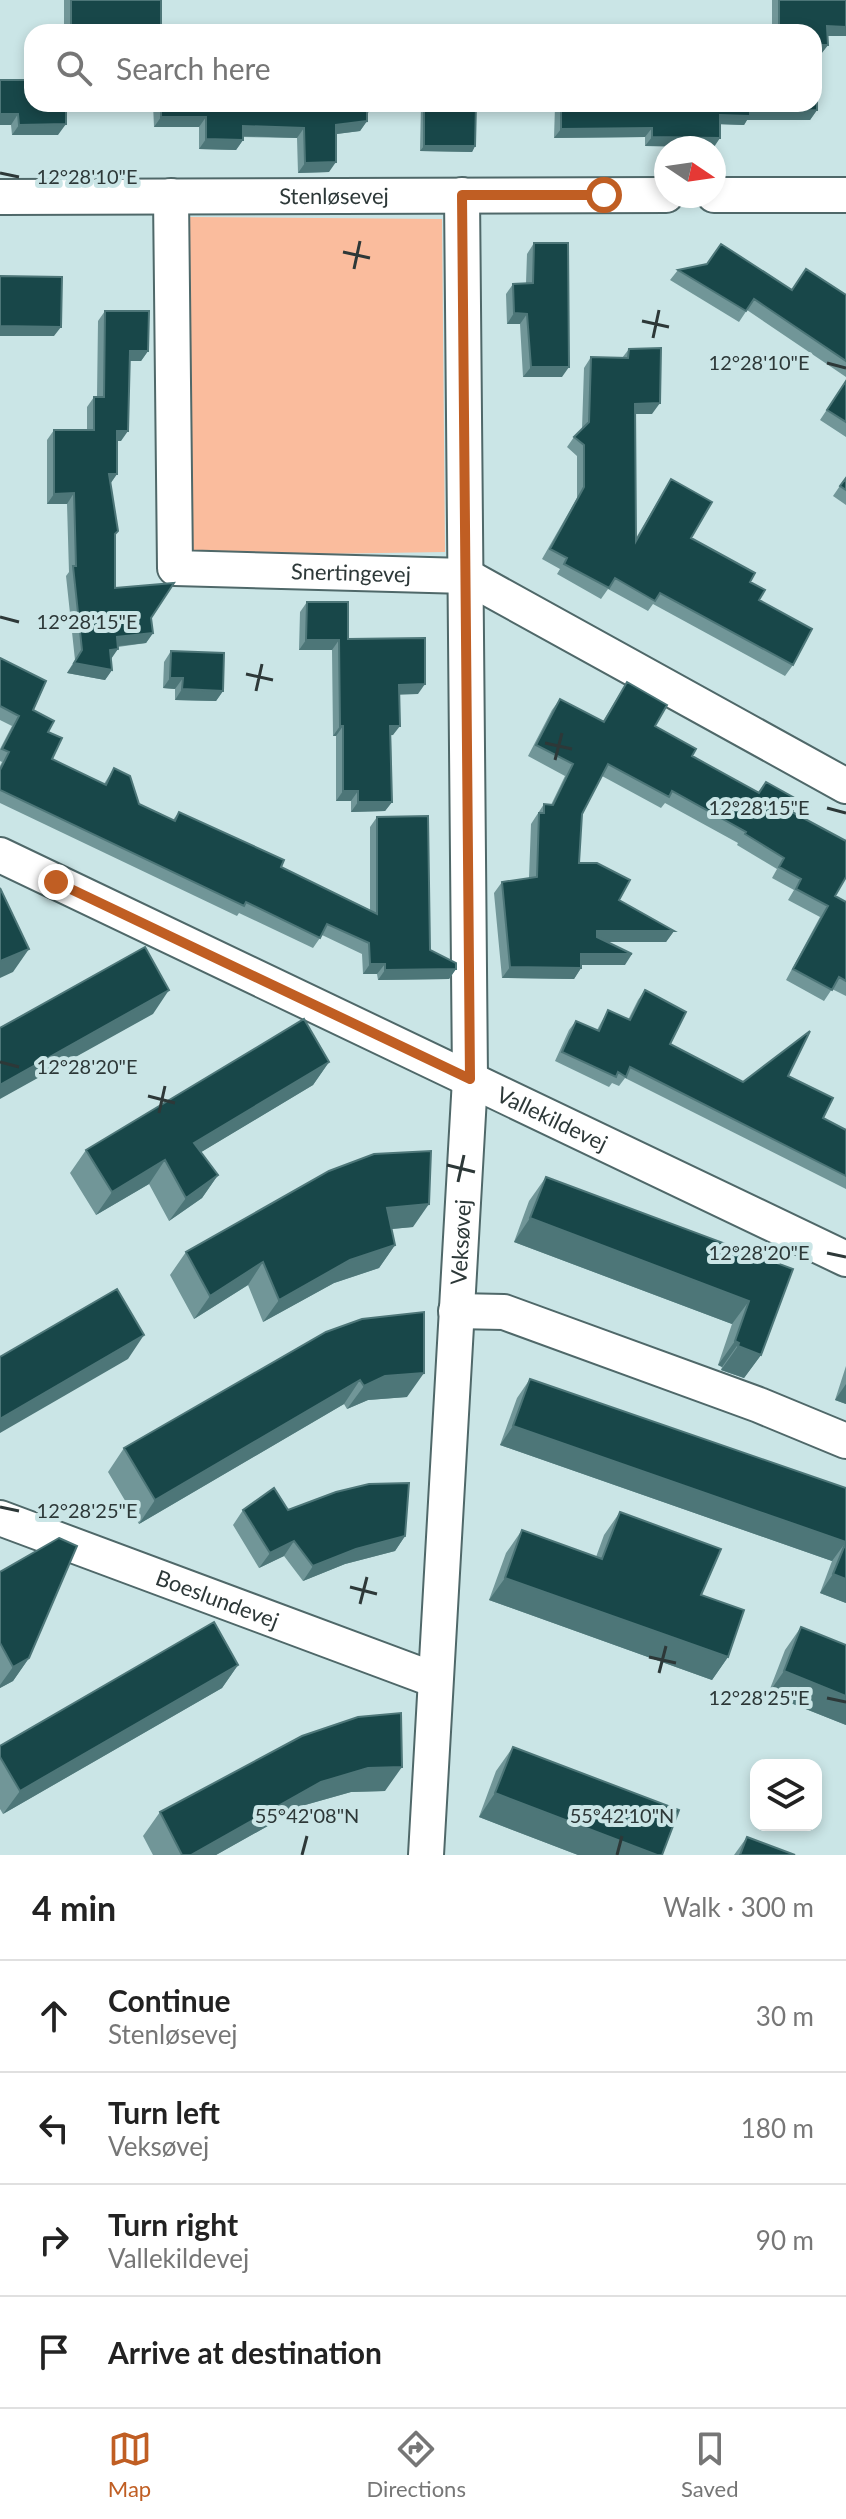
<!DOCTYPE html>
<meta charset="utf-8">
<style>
:root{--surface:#fff;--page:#f6f6f6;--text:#222;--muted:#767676;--line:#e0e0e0;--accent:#c05e23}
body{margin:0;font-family:Lato,sans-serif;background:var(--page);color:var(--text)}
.controls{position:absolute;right:24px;bottom:24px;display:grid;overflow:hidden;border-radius:16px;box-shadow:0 4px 12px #0003}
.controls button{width:72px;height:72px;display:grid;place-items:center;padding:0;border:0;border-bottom:2px solid var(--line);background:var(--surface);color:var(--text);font:40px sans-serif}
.compass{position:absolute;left:654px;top:136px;width:72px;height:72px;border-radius:50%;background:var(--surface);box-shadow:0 4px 12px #0003;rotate:103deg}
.stop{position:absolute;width:24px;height:24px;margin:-18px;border:6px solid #c05e23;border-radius:50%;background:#fff}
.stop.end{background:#c05e23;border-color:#fff;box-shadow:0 2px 8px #0008}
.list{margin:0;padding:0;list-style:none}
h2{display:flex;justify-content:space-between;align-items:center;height:104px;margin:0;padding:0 32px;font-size:34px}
h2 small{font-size:26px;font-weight:400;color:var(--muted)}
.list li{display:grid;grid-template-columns:52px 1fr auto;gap:24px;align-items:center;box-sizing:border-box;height:112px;padding:0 32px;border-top:2px solid var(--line)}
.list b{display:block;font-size:30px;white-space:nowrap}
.list p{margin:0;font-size:26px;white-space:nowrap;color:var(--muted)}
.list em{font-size:26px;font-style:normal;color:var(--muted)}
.icon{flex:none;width:44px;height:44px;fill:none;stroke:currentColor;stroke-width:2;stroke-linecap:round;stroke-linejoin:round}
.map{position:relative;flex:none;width:846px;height:1855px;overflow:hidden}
.search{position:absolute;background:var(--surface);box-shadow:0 4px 12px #0003;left:24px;right:24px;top:24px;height:88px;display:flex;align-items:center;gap:20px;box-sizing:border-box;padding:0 28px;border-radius:24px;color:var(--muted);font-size:30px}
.sheet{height:552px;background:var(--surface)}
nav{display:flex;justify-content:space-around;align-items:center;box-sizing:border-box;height:112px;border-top:2px solid var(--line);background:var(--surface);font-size:22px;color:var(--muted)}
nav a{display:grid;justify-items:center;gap:4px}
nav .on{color:var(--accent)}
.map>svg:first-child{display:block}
</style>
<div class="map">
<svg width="846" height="1855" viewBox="0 0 846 1855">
<rect width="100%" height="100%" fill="#cae5e6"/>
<!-- park -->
<path fill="#fabc9d" d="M186,217L442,219L445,552L187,556Z"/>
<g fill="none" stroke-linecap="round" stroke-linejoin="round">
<!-- minor casing -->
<g stroke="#4f6869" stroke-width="38">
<g id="minor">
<path d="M714,195H846"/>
<path id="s1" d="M171,196L175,568L466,576L846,786"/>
<path id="s2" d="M0,197L666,195"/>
<path id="s3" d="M0,855L846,1259"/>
<path d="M456,1311L504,1312L759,1405L846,1441"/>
<path id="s4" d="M0,1518L435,1680"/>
<path id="s5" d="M426,1855L470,1079L462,195"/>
</g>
</g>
<!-- minor -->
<use href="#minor" stroke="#fff" stroke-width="34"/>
</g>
<!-- wall -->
<path fill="#719698" d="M64,0H161V27L182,32H64Z
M772,0H846V36H828V45L821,54H817V110L810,120H747L744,125L720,124L714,147L645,146V137L554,138L555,106L491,105L814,104V32H772Z
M0,80L58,135H12L11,125Z
M153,104H372L371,108L367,115V121L360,131L336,134L329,172L298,173L297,138L243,137V140L236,150L199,149V127H154Z
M421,104H476L475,146L472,152L420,151Z
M534,243L562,377H523L520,324H507L506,294L513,284L526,283L527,254Z
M678,270L791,289L846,295V377L747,310L739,322L670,280Z
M105,311L148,351L141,361H130L121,441H117V474L110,484L115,534V588L151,618L153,633L146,643L118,647L111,659L112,670L105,680L67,673L75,660L66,576L69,572L67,504H47V440L54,430H87V407L94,397H97L98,321Z
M629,349L652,414H635L636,538L671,479L691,538L750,582L793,665L785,676L653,604L648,611L608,589L601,599L557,574L560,569L542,559L577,498V456L567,447L574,437L582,429L584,368L591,357L622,358Z
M846,381V437L820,420Z
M846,477V505L833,496Z
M307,602L348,639L418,694H399L393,735H391L392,802L385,811L351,812V801H336V736H333L332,650H299L300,612Z
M171,651L223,691L216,701L175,700V689L163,688L164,662Z
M0,658L33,710L48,732L52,759L104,784L114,768L139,804L173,820L179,812L281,867L370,910V827L377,817L430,950L456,969L449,979L378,980L377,974H363L362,954L322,935L313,948L239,913L237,916L0,803V766L2,762L0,761V749L12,726L0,720Z
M627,682L655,726L692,756L758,792L766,782L792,812L835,896L846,902V996L832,989L824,1001L786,980L820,917L788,900L794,890L772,878L777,869L737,845L738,843L665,803L661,808L602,776L582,814L579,863L619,900L674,931L666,942H607L625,965H581V968L574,979L502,978L494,893L502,882L529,878L531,824L544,804L551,805L565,776L528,756L552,710L560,699L603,721Z
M645,990L670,1044L743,1082L788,1076L823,1118L846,1130V1189L625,1078L619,1086L612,1083L609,1087L555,1061L569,1030L576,1021L597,1030L608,1010L628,1020L638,1000Z
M329,1062L313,1085L201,1152L218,1175L202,1198L169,1221L149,1184L96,1215L70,1173L86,1150Z
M329,1171L413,1227L391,1229L395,1245L379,1268L334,1283L263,1322L248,1285L194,1319L170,1275L186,1252Z
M546,1177L793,1269L761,1355L744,1378L721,1370L722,1367L718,1365L732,1324L514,1242L529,1201Z
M326,1332L407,1397L368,1400L347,1409L344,1404L139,1524L108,1472L124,1448Z
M846,1366V1404L835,1400Z
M530,1379L846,1488V1603L820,1593L832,1561L500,1445L517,1398Z
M243,1510H288L405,1536L395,1551L345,1564L303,1581L284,1556L259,1568L233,1525Z
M620,1512L701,1595L728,1657L712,1680L489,1600L506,1553L522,1530L596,1557L604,1535Z
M0,1572L29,1658L13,1681L0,1688Z
M801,1627L846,1645V1725L768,1694L785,1650Z
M238,1665L222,1688L3,1814L0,1809V1746Z
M401,1713L385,1791L351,1792L305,1805L216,1855H153L143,1836L160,1812Z
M513,1747L662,1855H578L479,1817L496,1771Z
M747,1837L795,1855H734Z"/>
<!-- shaded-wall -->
<path fill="#4d7678" d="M827,26L846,27V36H821Z
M817,45H828L821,54H814Z
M492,104H556L555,106L491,105Z
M817,110L810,120H747L744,125L714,124L720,115L750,111Z
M0,114H18L11,125H0Z
M161,117H206L199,127H154Z
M367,121L360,131L329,135L336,125Z
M66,124L58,135H12L19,125Z
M243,126L304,128L297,138L236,136Z
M652,128L645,137L554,138L561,129Z
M652,137L720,138L714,147L645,146Z
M206,139L243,140L236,150L199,149Z
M424,146H475L472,152L420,151Z
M336,162L329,172L298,173L305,163Z
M514,313L527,314L520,324H507Z
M0,326L61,327L54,336H0Z
M130,351H148L141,361H123Z
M531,367H569L562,377H523Z
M660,403L652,414H628L635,404Z
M117,431H128L121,441H110Z
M109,474H117L110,484Z
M74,493L67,504H47L54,494Z
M153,633L146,643L110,647L117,637Z
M306,640H339L332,650H299Z
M118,649L111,659L110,650Z
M74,663L112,670L105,680L67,673Z
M170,678H183L175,689L163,688Z
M425,684L418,694L392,695L399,685Z
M182,689L223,691L216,701L175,700Z
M340,726H343L336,736H333Z
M390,726H400L393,735L384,736Z
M343,791H358L351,801H336Z
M358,802H392L385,811L351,812Z
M597,931H674L666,942H589Z
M29,949L13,972L0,978V961Z
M581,954H632L625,965H574Z
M370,964H385L377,974H363Z
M510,967L581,968L574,979L502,978Z
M456,969L449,979L378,980L385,970Z
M169,990L153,1014L0,1099V1085Z
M329,1062L313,1085L178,1166L194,1143Z
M165,1160L149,1184L96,1215L112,1192Z
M218,1175L202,1198L169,1221L186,1198Z
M429,1204L413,1227L371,1231L387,1208Z
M530,1218L749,1301L732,1324L514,1242Z
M395,1245L379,1268L334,1283L263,1322L279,1300L350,1260Z
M263,1262L248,1285L194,1319L210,1296Z
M144,1335L128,1359L0,1433V1419Z
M735,1341L739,1343L722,1367L718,1365Z
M738,1346L761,1355L744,1378L721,1370Z
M424,1373L407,1397L368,1400L347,1409L364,1386L385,1376Z
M360,1380L344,1404L139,1524L155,1500Z
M846,1384V1404L835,1400Z
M513,1426L846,1542L832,1561L500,1445Z
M405,1536L395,1551L345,1564L303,1581L313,1566L356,1549Z
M294,1541L284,1556L259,1568L270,1553Z
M833,1574L846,1579V1603L820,1593Z
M505,1578L728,1657L712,1680L489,1600Z
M29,1658L13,1681L0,1688V1685L13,1667Z
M238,1665L222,1688L3,1814L20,1791Z
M784,1671L846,1696V1725L768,1694Z
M402,1767L385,1791L351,1792L305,1805L216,1855H191L321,1782L368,1768Z
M495,1793L657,1855H578L479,1817Z"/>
<!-- building -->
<path fill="#184749" stroke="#4d7678" stroke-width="2" d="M71,0H161V27H182V32H71Z
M779,0H846V27L827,26L828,45H817V110L750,111V116L720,115V138L652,137V128L561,129V104H814V32H779Z
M0,80H32V104H66V124L19,125L18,114H0Z
M161,104H372L371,108H367V121L336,125V162L305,163L304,128L243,126V140L206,139V117H161Z
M424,104H476L475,146H424Z
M534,243H568L569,367H531L527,314L514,313L513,284L533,283Z
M721,244L792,290L806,269L846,295V361L754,299L746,311L678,270L707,264Z
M0,276L62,277L61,327L0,326Z
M105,311H149L148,351H130L128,431H117V474H109L118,531L115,534V588L174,583L151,618L153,633L117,637L118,649L110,650L112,670L74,663L82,650L73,566H76L74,493L54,494V430H94V397H104Z
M661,348L660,403L635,404L636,541L671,479L712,502L691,538L755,573L750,582L765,590L759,600L812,629L793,665L660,593L655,601L615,578L609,588L564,564L567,558L550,549L584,487V445L574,437L589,422L591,357L628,358L629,349Z
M846,381V422L827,410Z
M846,478V490L840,486Z
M307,602H348V639L425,638V684L399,685L400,726H390L392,802H358V791H343V726H340L339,640H306Z
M171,651L224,653L223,691L182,689L183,678H170Z
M0,658L46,681L33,710L54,721L48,732L62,738L52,759L106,785L114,768L130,776L139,804L175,821L179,812L284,860L281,867L377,914V817L428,816L430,950L456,963V969L385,970V964H370L369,943L327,924L320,938L246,902L244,906L0,790V770L9,752L2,749L19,716L0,706Z
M627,682L667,705L655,726L696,749L692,756L759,793L766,782L798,800L792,812L846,841V877L835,896L846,902V981L839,977L832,990L793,969L828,906L796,889L801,879L779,867L784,858L745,834L746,832L672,791L669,797L608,764L582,814L579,863H597L630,880L619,900L674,931H597V937L632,954H581V968L510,967L502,882L537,877L539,813H544V804L553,805L573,764L536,745L560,699L604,722Z
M0,888L29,949L0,961Z
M145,947L169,990L0,1085V1028Z
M645,990L686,1012L670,1044L743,1082L810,1031L788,1076L833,1098L823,1118L846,1130V1176L630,1067L626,1077L618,1072L616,1077L562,1052L576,1021L599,1031L608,1010L630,1020Z
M304,1019L329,1062L194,1143L218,1175L186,1198L165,1160L112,1192L86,1150Z
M431,1151L429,1204L387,1208L395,1245L350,1260L279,1300L263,1262L210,1296L186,1252L329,1171L374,1154Z
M546,1177L793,1269L761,1355L738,1346L739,1343L735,1341L749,1301L530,1218Z
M117,1289L144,1335L0,1419V1357Z
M424,1312V1373L385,1376L364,1386L360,1380L155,1500L124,1448L326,1332L362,1319Z
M530,1379L846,1488V1579L833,1574L846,1542L513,1426Z
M409,1483L405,1536L356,1549L313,1566L294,1541L270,1553L243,1510L274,1488L288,1510L336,1492L369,1484Z
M620,1512L721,1549L701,1595L744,1610L728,1657L505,1578L522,1530L602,1559Z
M59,1538L77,1546L29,1658L13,1667L0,1643V1572Z
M214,1622L238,1665L20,1791L0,1757V1746Z
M801,1627L846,1645V1696L784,1671Z
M401,1713L402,1767L368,1768L321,1782L191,1855H182L160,1812L302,1736L358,1717Z
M513,1747L679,1810L662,1855H657L495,1793Z
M747,1837L795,1855H740Z"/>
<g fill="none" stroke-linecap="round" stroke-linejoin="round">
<!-- route -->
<path stroke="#c05e23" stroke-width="10" d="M56,882L470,1079L462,195H604"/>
</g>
<!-- ticks -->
<path fill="none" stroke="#2d3838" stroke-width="3" d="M0,173L19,177M343,252L370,258M354,269L360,241M642,321L669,327M653,338L659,310M827,363L846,368M0,617L19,622M246,674L273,680M256,691L262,664M545,743L572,749M555,760L562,733M827,808L846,813M0,1062L19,1067M148,1096L175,1103M159,1113L165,1086M447,1165L475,1172M458,1182L464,1155M827,1253L846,1257M0,1507L19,1511M350,1587L377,1594M360,1604L367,1577M649,1657L676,1663M659,1673L666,1646M827,1698L846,1702M302,1855L307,1836M617,1855L622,1836"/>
<g text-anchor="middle" stroke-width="8" stroke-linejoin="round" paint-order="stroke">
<!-- street labels -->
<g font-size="22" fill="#2d3838" stroke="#cae5e6">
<text dy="8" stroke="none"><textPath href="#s2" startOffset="334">Stenløsevej</textPath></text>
<text dy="8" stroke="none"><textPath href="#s1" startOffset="548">Snertingevej</textPath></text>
<text dy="8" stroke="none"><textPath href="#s3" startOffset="612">Vallekildevej</textPath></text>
<text dy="8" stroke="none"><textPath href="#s5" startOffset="614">Veksøvej</textPath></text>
<text dy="8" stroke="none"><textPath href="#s4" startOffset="232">Boeslundevej</textPath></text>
</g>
</g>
<g font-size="20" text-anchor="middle" fill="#2d3838" stroke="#cae5e6" stroke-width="8" stroke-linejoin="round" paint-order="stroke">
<text x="87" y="184">12°28'10"E</text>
<text x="759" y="370">12°28'10"E</text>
<text x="87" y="629">12°28'15"E</text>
<text x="759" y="815">12°28'15"E</text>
<text x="87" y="1074">12°28'20"E</text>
<text x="759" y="1260">12°28'20"E</text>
<text x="87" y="1518">12°28'25"E</text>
<text x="759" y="1705">12°28'25"E</text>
<text x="307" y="1823">55°42'08"N</text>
<text x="622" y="1823">55°42'10"N</text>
</g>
</svg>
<div class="controls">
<button><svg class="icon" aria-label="layers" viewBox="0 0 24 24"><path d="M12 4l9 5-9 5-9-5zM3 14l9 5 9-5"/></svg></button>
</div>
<svg class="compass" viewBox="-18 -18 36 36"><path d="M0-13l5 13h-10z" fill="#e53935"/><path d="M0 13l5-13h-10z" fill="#767676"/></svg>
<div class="stop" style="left:604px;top:195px"></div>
<div class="stop end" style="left:56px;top:882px"></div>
<div class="search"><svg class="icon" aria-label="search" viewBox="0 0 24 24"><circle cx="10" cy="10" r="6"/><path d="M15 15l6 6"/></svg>Search here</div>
</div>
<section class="sheet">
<h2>4 min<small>Walk · 300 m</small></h2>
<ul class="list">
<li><svg class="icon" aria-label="ahead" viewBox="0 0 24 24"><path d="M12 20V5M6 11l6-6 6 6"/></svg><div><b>Continue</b><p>Stenløsevej</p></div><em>30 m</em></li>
<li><svg class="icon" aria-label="left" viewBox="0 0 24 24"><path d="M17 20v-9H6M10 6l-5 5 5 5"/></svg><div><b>Turn left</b><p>Veksøvej</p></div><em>180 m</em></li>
<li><svg class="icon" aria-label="right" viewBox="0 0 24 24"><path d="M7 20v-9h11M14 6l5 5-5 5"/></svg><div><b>Turn right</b><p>Vallekildevej</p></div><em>90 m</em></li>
<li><svg class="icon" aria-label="arrive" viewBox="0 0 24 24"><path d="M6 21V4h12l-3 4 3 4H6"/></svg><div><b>Arrive at destination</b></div></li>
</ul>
</section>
<nav>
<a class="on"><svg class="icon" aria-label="map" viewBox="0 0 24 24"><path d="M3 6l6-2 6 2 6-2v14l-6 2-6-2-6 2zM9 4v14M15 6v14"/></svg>Map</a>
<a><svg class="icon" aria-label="directions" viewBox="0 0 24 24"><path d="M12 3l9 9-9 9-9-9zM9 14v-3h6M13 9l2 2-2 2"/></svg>Directions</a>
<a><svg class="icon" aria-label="saved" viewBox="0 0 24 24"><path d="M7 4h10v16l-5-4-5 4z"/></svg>Saved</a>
</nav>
